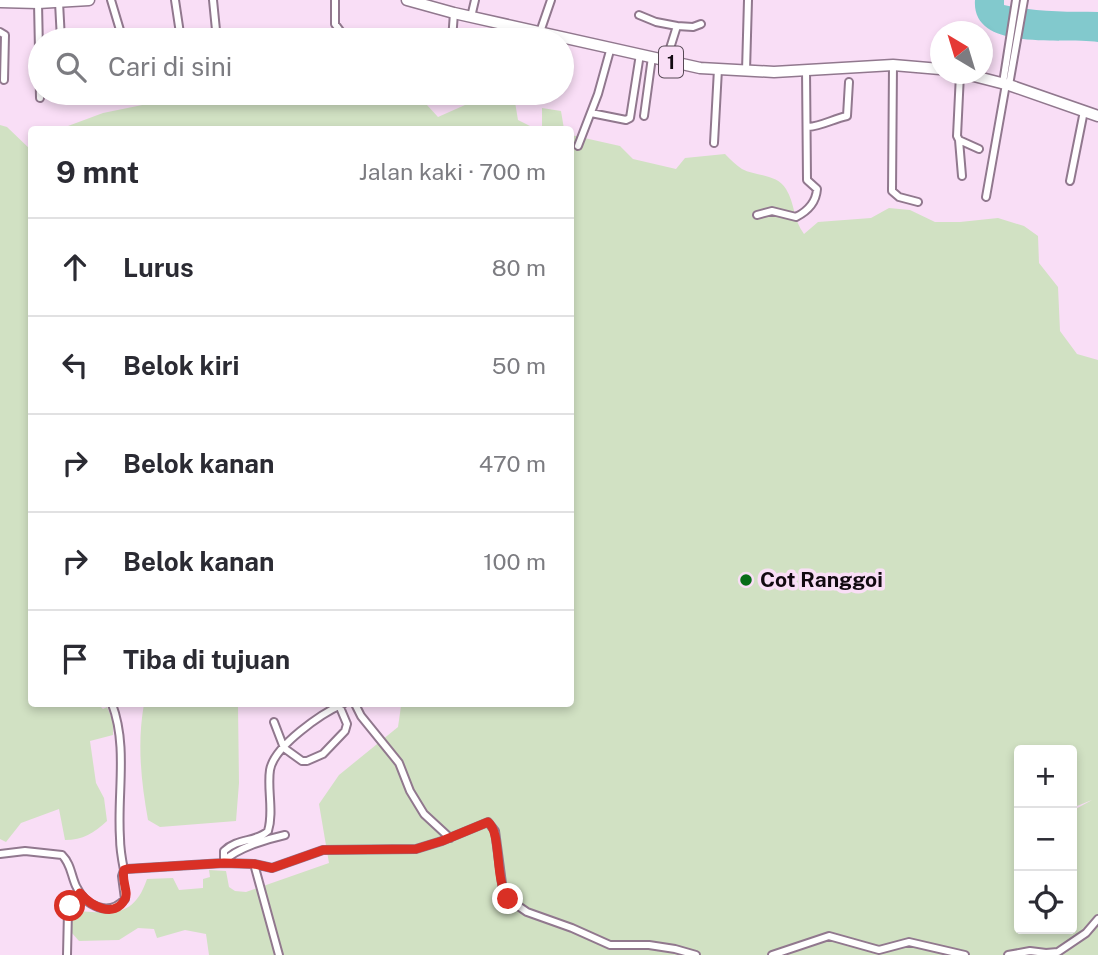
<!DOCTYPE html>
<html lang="id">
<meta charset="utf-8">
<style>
:root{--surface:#fff;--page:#f2f2f3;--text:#2b2b33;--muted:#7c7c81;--line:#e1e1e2}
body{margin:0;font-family:"Public Sans",sans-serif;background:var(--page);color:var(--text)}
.controls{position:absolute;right:21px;bottom:21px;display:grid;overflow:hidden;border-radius:7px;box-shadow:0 4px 10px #0003}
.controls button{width:63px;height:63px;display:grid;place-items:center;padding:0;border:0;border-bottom:2px solid var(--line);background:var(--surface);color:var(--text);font:35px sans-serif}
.compass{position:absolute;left:930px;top:21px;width:63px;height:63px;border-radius:50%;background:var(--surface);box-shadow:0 4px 10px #0003;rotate:322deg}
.stop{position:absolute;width:21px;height:21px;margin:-16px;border:5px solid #d93025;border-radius:50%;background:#fff}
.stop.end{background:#d93025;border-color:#fff;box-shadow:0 2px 7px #0008}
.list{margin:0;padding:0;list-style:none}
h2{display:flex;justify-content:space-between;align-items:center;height:91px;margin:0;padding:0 28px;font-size:30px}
h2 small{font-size:23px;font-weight:400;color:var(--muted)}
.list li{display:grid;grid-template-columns:46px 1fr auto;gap:21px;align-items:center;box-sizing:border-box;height:98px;padding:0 28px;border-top:2px solid var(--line)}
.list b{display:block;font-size:26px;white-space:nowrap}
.list em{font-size:23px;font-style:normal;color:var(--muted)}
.icon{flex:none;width:38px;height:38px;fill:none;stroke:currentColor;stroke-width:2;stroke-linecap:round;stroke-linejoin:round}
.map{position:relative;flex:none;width:1098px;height:955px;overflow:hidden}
.search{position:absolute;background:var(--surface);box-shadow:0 4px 10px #0003;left:28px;top:28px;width:546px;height:77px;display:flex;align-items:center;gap:18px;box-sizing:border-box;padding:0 24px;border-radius:38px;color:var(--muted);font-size:26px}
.panel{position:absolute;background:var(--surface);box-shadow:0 4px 10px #0003;left:28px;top:126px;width:546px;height:581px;border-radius:7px}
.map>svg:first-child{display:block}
</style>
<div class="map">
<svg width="1098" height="955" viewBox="0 0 1098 955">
<rect width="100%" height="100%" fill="#f9def6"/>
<!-- green -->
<path fill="#d1e1c3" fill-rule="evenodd" d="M265,93H329L360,98L363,93H416L438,117L465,105L468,93H509L514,96L518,120L536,129L69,130L68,126L103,113L152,103Z
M542,108L561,111L564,129H542Z
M0,125L7,127L31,150L32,704H98L103,709L107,707L113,721V735L90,741L96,783L104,798L107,821C94,833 83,840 65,840L59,809L21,823L6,842L0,839Z
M571,135L620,146L633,159L676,169L685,158L725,154C730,159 736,165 742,169C755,176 777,174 786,189C795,203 793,220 804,234L818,222L871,218L889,208L910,210L935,222H960L998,218L1024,226L1038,236L1039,263L1058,287L1060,331L1077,354L1098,360V955H209L206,934L185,930L157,938L154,929L138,928L119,940L79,941L71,932V911C109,912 133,921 147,879L173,878L179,890L203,888V879L210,877L209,870L226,871L229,887L235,891L246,892L329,863L319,804L339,775L398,727L401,706L399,704H570ZM1019,750H1072V808L1092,800L1072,811V929H1019Z
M144,704H249L238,707L239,783L236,821L160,827L148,820C141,781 137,743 144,704Z"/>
<!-- water -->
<path fill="#82c9cd" d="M975,0H1004V5C1035,12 1066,12 1098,12V42C1065,37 971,53 975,0Z"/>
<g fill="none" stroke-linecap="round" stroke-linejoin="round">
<!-- minor casing -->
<g stroke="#91788e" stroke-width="10">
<path id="minor" d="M111,0L123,40
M175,0L181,40
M213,0L217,40
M335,0V24L347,40
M59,2L61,40
M38,3L40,98
M639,15L656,22L677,26
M471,17L475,0
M0,32L5,35L4,80
M540,32L551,0
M452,40L454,13
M666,61L677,26L693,27L701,24
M893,65L892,191L899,197L918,202
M746,71L748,0
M960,74L957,136L959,140L979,149
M1003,83L1016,0
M1009,85L1024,0
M129,93V94
M591,113L626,120L630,118L640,54
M644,116L652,57
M808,127C822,126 833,119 847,116L849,82
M959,140L962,176
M714,143L718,69
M578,146L598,94L611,47
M1070,181L1084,111
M986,197L1006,84
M757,215L772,211L796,217C808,211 816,203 817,189L807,180L806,70
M112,704C128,746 117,794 120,838C120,849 122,860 124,870
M355,704L361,716L399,763L410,791L424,814L450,838
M274,722L284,748L302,761H307L323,754L345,731L347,724L339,705
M0,854L25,851L62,855C71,864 71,875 76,886C86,907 109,917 125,899L122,876L124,870L127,869L224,863L254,864L272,868L323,850L416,849L442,841L488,822L495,831L503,891L508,899L527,912L572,928L610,945H649L675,949L696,955
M224,861C237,848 267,839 285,835
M224,863V851C237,838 257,842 268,831C274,812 267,789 270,770C274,746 322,713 343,704
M254,864L279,955
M67,955L68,911L80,893
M772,955L829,936L879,950L909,942L965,955
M1008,955L1030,951L1046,953L1058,952L1086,933L1098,919"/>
</g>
<!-- highway casing -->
<g stroke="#91788e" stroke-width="13">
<path id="highway" d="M407,0L454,13L700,68L774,72L893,65L940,69
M0,2L38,3L89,0
M966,74L1009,85L1098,116"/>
</g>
<!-- minor -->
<use href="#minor" stroke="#fff" stroke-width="6"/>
<!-- highway -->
<use href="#highway" stroke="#fff" stroke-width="10"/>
</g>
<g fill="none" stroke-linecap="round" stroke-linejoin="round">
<!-- route -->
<path stroke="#d93025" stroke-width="9" d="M70,906L80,893C90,905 114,920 125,899C129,892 121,880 124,870L127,869L224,863L254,864L272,868L323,850L416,849L442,841L488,822C502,833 494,879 508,899"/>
</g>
<!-- markers -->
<circle fill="#086c19" stroke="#f9def6" stroke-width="2.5" cx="746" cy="580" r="7"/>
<g text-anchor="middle" stroke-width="7" stroke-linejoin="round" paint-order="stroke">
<!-- shield labels -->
<rect fill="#f9def6" stroke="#574955" stroke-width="2" x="659" y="46.5" width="24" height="31" rx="5"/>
<g font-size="19" font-weight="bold" fill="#110910">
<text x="671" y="69">1</text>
</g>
<!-- poi labels -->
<g font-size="21" font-weight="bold" fill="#110910" stroke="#f9def6" text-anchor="start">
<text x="760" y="587">Cot Ranggoi</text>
</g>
</g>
</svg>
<div class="controls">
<button>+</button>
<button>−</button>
<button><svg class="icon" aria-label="locate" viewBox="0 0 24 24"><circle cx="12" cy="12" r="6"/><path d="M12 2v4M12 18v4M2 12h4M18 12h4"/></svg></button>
</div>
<svg class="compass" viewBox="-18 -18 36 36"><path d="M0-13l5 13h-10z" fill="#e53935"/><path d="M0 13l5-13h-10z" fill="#7c7c81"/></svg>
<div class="stop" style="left:70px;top:906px"></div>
<div class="stop end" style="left:508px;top:899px"></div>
<div class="search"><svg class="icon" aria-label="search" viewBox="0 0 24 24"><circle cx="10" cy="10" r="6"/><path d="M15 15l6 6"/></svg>Cari di sini</div>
<section class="panel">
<h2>9 mnt<small>Jalan kaki · 700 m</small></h2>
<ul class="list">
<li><svg class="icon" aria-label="ahead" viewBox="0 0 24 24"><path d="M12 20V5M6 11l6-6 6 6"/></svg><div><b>Lurus</b></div><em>80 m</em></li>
<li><svg class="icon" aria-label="left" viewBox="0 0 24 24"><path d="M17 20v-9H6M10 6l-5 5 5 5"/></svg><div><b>Belok kiri</b></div><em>50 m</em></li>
<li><svg class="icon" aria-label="right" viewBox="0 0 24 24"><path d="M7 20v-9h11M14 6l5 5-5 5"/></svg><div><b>Belok kanan</b></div><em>470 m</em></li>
<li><svg class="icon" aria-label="right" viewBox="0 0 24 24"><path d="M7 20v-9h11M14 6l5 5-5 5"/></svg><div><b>Belok kanan</b></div><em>100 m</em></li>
<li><svg class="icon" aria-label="arrive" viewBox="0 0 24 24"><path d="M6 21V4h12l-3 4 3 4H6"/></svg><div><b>Tiba di tujuan</b></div></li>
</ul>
</section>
</div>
